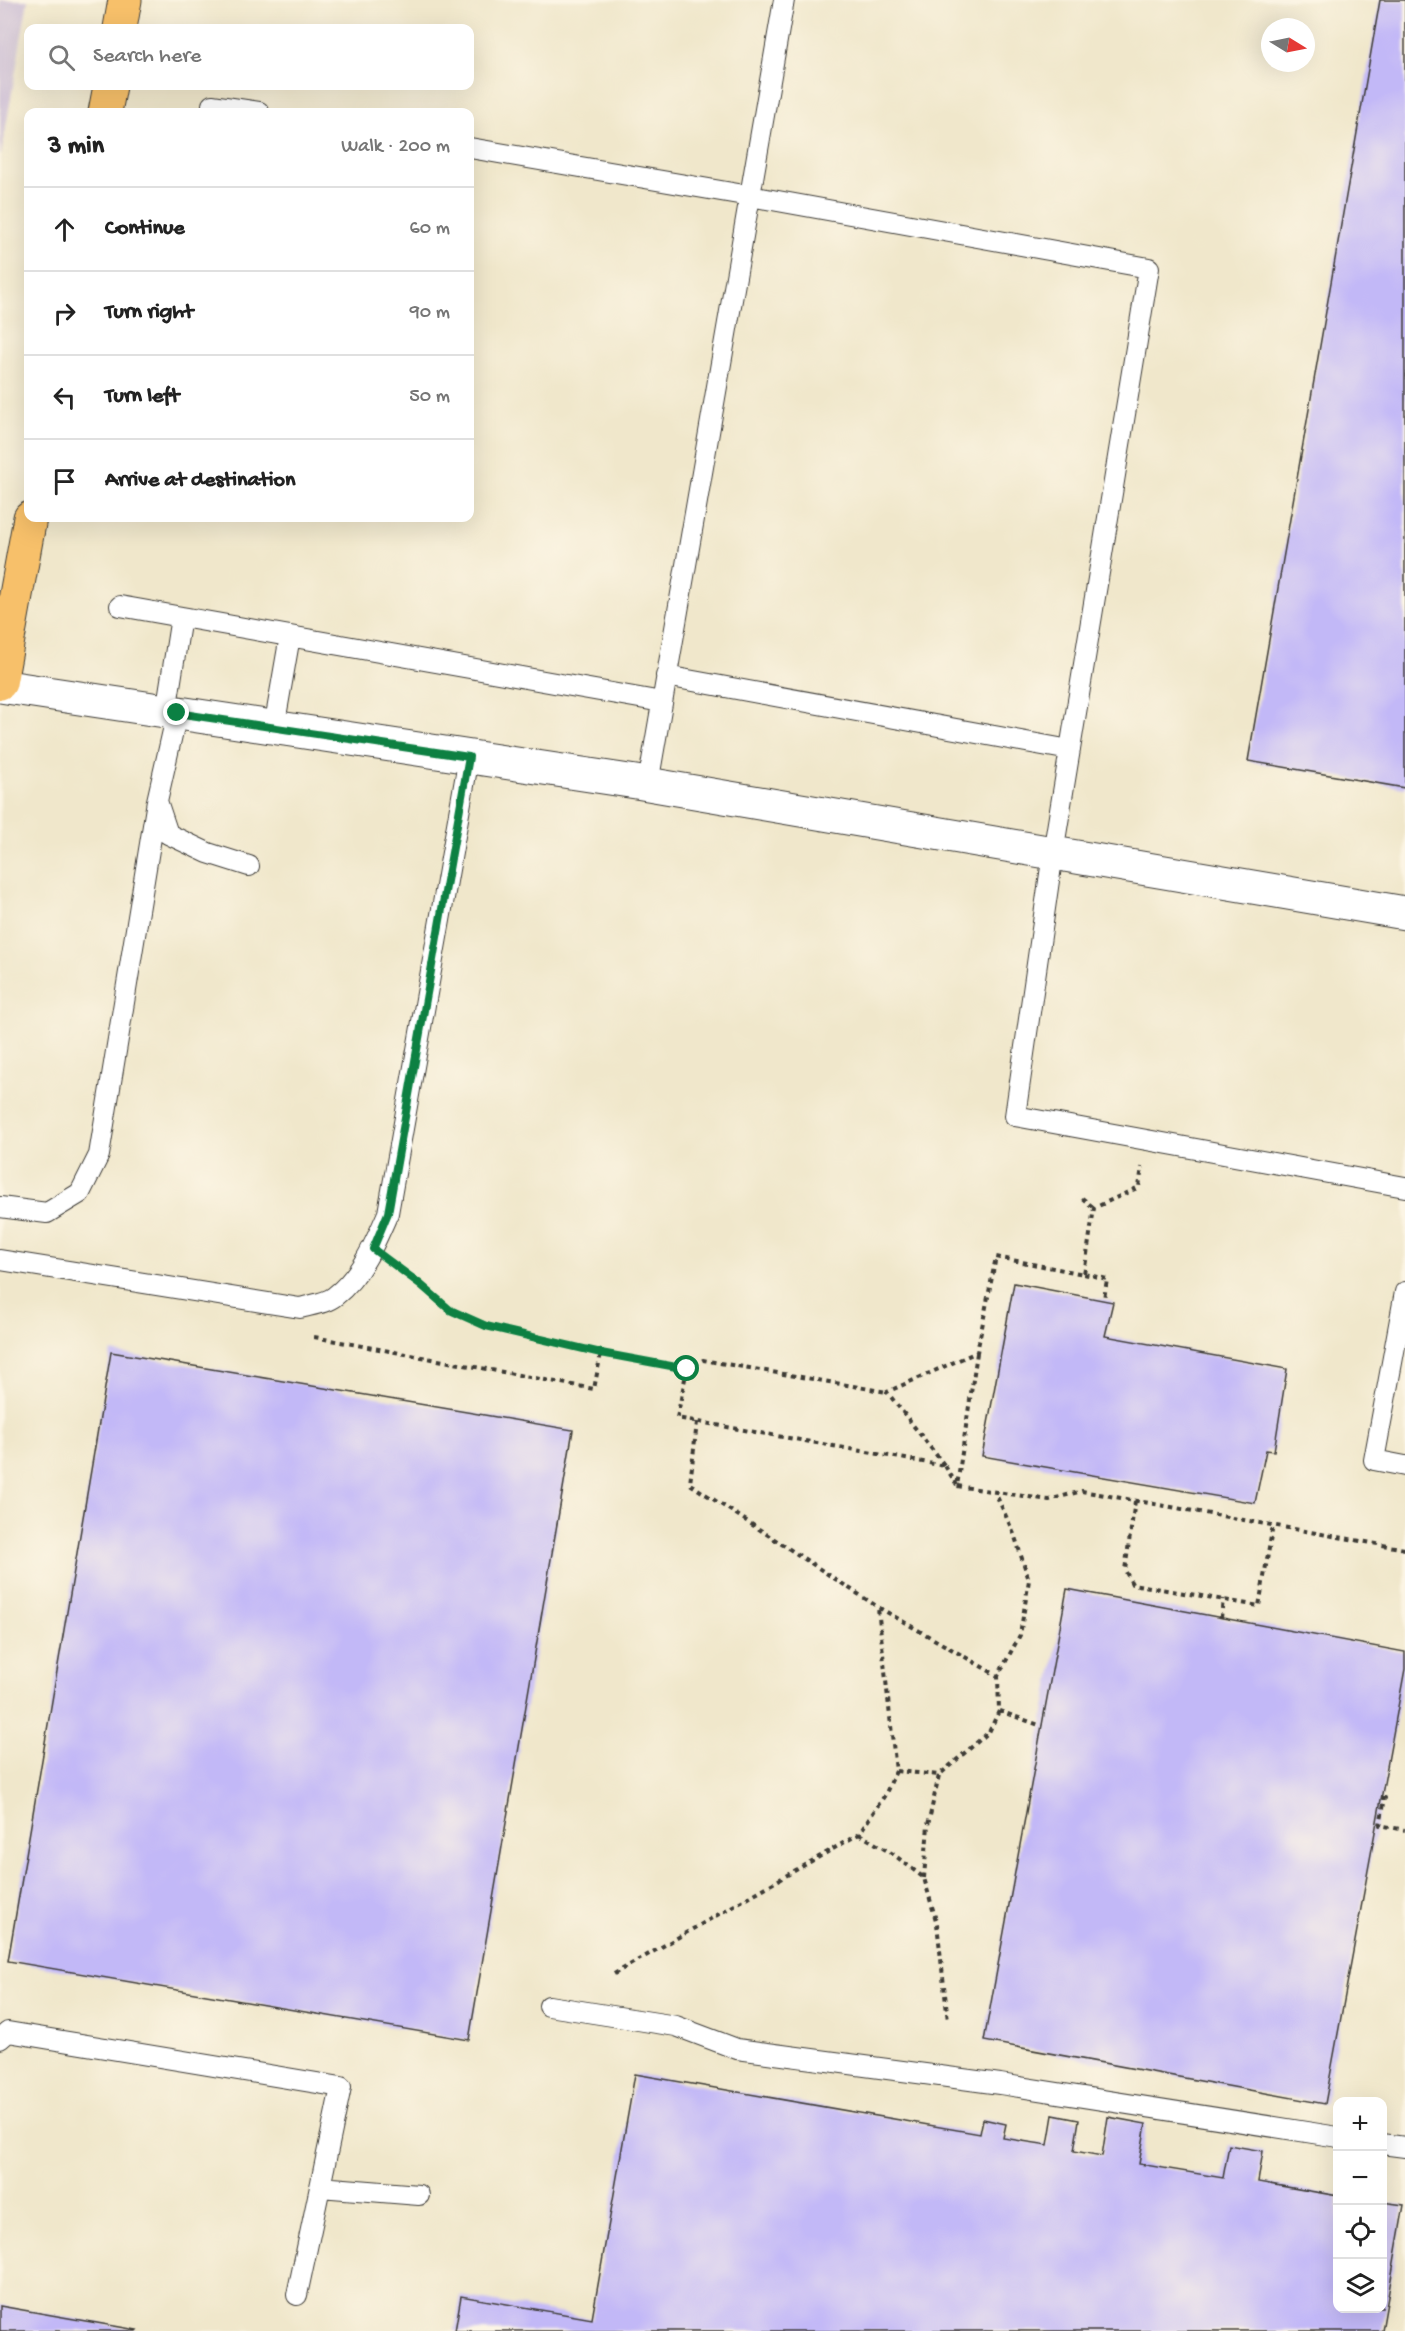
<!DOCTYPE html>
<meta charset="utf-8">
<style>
:root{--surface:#fff;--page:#f6f6f6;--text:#222;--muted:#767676;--line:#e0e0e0}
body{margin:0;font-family:"Gochi Hand",sans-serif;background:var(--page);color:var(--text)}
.controls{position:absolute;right:18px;bottom:18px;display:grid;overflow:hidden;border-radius:12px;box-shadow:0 6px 24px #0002}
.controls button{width:54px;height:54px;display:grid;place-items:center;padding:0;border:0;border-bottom:2px solid var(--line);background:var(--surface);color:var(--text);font:30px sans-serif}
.compass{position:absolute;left:1261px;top:18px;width:54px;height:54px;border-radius:50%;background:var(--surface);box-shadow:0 6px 24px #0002;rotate:100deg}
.stop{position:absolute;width:18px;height:18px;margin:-14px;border:4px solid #0b8043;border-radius:50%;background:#fff}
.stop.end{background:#0b8043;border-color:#fff;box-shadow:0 2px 6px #0008}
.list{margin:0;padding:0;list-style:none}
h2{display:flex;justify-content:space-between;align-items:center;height:78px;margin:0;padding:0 24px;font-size:26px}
h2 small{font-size:20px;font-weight:400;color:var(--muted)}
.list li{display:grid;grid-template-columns:39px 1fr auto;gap:18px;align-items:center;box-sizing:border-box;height:84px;padding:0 24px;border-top:2px solid var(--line)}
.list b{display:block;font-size:22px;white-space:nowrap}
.list em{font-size:20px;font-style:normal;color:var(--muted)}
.icon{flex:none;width:33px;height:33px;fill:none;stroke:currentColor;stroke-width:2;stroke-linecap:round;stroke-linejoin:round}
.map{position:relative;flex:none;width:1405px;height:2331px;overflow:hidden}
.search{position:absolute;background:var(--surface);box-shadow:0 6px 24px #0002;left:24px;top:24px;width:450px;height:66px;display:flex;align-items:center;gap:15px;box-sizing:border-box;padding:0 21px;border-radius:12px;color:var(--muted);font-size:22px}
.panel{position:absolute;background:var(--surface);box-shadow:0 6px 24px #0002;left:24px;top:108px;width:450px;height:414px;border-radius:12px}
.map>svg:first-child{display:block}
</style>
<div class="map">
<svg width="1405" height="2331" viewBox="0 0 1405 2331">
<rect width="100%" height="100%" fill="#fcf5e5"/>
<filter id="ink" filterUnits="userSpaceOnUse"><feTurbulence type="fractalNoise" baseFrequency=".0167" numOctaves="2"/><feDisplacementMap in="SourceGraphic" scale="12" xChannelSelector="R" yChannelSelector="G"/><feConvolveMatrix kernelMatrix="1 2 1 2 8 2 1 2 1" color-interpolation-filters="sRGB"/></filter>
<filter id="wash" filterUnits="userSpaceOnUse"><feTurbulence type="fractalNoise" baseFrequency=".008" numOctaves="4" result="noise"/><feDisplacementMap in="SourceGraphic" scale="24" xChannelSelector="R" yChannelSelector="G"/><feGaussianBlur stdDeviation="1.35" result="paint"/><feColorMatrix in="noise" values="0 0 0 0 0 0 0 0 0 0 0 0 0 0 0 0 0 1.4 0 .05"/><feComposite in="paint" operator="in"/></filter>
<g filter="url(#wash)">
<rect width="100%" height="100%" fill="#f0e7cb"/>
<!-- industrial -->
<path fill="#ccbed4" d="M0,0H28L0,161Z"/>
<g id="blocks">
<!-- building -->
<path fill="#c2b8f7" d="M1380,0H1405V788L1248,761Z
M1014,1283L1113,1302L1105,1336L1287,1369L1274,1451L1266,1450L1255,1503L982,1456Z
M111,1352L573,1430L469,2040L8,1961Z
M1067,1589L1405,1652V1669L1325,2104L984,2041Z
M635,2074L980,2134L983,2119L1006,2124L1003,2138L1048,2145L1053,2115L1079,2120L1074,2151L1102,2156L1108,2117L1146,2124L1139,2164L1223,2178L1229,2145L1263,2151L1258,2182L1338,2196V2308H1382V2202L1404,2205L1382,2331H455L461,2296L592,2319Z
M0,2306L137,2330L136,2331H0Z"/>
</g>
</g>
<g filter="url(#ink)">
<use href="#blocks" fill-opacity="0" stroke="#3c3a36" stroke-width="1.5"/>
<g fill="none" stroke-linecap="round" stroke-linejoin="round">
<!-- service casing -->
<g stroke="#3c3a36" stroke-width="22">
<path id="service" d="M212,105L259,112
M470,148L750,196L1149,268L1053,853L1015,1116L1405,1187
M120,606L662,702
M666,676L1070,750
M166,712L181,617
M177,713L157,801L168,834L208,853L249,866
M274,728L290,636
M648,784L784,0
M0,1207L47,1213L80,1193L99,1155L157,801
M0,1260L300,1308C310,1305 327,1303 335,1296C361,1276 375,1243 388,1213L469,757
M1405,1292L1374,1460L1405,1466
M549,2006L676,2026L737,2049L1000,2084L1338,2137
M0,2039L8,2032L341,2087L320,2187
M1382,2144L1405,2147
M297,2295L320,2187L419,2195"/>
</g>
<!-- minor casing -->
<g stroke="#3c3a36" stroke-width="35">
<path id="minor" d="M0,686L636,782L1405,913"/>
</g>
<!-- primary casing -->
<g stroke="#3c3a36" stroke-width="35">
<path id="primary" d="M120,28L125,0
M105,112L110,86
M0,683L30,518"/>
</g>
<!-- path -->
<path stroke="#3c3a36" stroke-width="4" stroke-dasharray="4.5 4.5" stroke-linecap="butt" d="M1082,1198L1094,1208
M395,1266L420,1284L450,1310L486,1326L601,1353L687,1369L703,1360L887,1392
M1084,1274L1107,1279L1104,1299
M314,1337L594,1389L601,1353
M977,1353L957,1486L1049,1500L1082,1491L1405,1549
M687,1369L677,1418L945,1466L887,1392L977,1352L996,1257L1084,1274L1094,1208L1139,1187L1142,1167
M697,1422L690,1484L878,1607L998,1676L1020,1635L1029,1580L1014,1534L995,1492
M945,1466L957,1485
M1135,1501L1125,1570L1132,1584L1259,1606L1273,1525
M1221,1618L1223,1599
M999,1711L1042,1726
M896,1771L939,1775
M1382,1798H1385L1380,1825L1405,1830
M859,1834L893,1854L924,1878L937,1924L948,2021
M924,1878L928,1825L939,1775L989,1732L999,1711L998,1676
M614,1974L859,1834L885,1795L896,1771L878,1608"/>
<!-- service -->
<use href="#service" stroke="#fff" stroke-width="20"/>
<!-- minor -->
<use href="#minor" stroke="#fff" stroke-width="33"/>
<!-- primary -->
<use href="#primary" stroke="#f7c06b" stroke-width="33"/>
</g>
</g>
<g fill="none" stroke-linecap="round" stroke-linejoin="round" filter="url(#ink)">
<!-- route -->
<path stroke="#0b8043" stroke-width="8" d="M177,713L469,757L388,1213L373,1249L420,1284L450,1310L486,1326L601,1353L687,1369"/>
</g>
</svg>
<div class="controls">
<button>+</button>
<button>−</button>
<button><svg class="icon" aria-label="locate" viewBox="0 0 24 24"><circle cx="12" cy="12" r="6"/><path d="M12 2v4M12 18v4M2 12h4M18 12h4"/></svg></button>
<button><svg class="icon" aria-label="layers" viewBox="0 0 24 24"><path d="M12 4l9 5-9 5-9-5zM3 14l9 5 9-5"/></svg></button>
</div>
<svg class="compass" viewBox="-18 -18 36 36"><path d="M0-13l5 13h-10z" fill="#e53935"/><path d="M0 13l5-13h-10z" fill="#767676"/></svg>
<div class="stop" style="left:687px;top:1369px"></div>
<div class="stop end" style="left:177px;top:713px"></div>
<div class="search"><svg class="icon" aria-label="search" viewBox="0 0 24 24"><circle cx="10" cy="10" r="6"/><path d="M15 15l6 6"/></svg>Search here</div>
<section class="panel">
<h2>3 min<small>Walk · 200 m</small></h2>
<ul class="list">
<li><svg class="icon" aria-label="ahead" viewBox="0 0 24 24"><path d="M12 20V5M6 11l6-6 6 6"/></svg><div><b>Continue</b></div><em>60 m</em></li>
<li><svg class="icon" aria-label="right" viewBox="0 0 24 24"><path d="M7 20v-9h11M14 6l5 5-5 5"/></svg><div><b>Turn right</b></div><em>90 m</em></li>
<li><svg class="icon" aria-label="left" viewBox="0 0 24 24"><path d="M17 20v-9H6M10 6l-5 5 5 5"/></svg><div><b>Turn left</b></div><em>50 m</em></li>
<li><svg class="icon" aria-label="arrive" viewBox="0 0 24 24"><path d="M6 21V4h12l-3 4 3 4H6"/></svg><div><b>Arrive at destination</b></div></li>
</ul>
</section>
</div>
